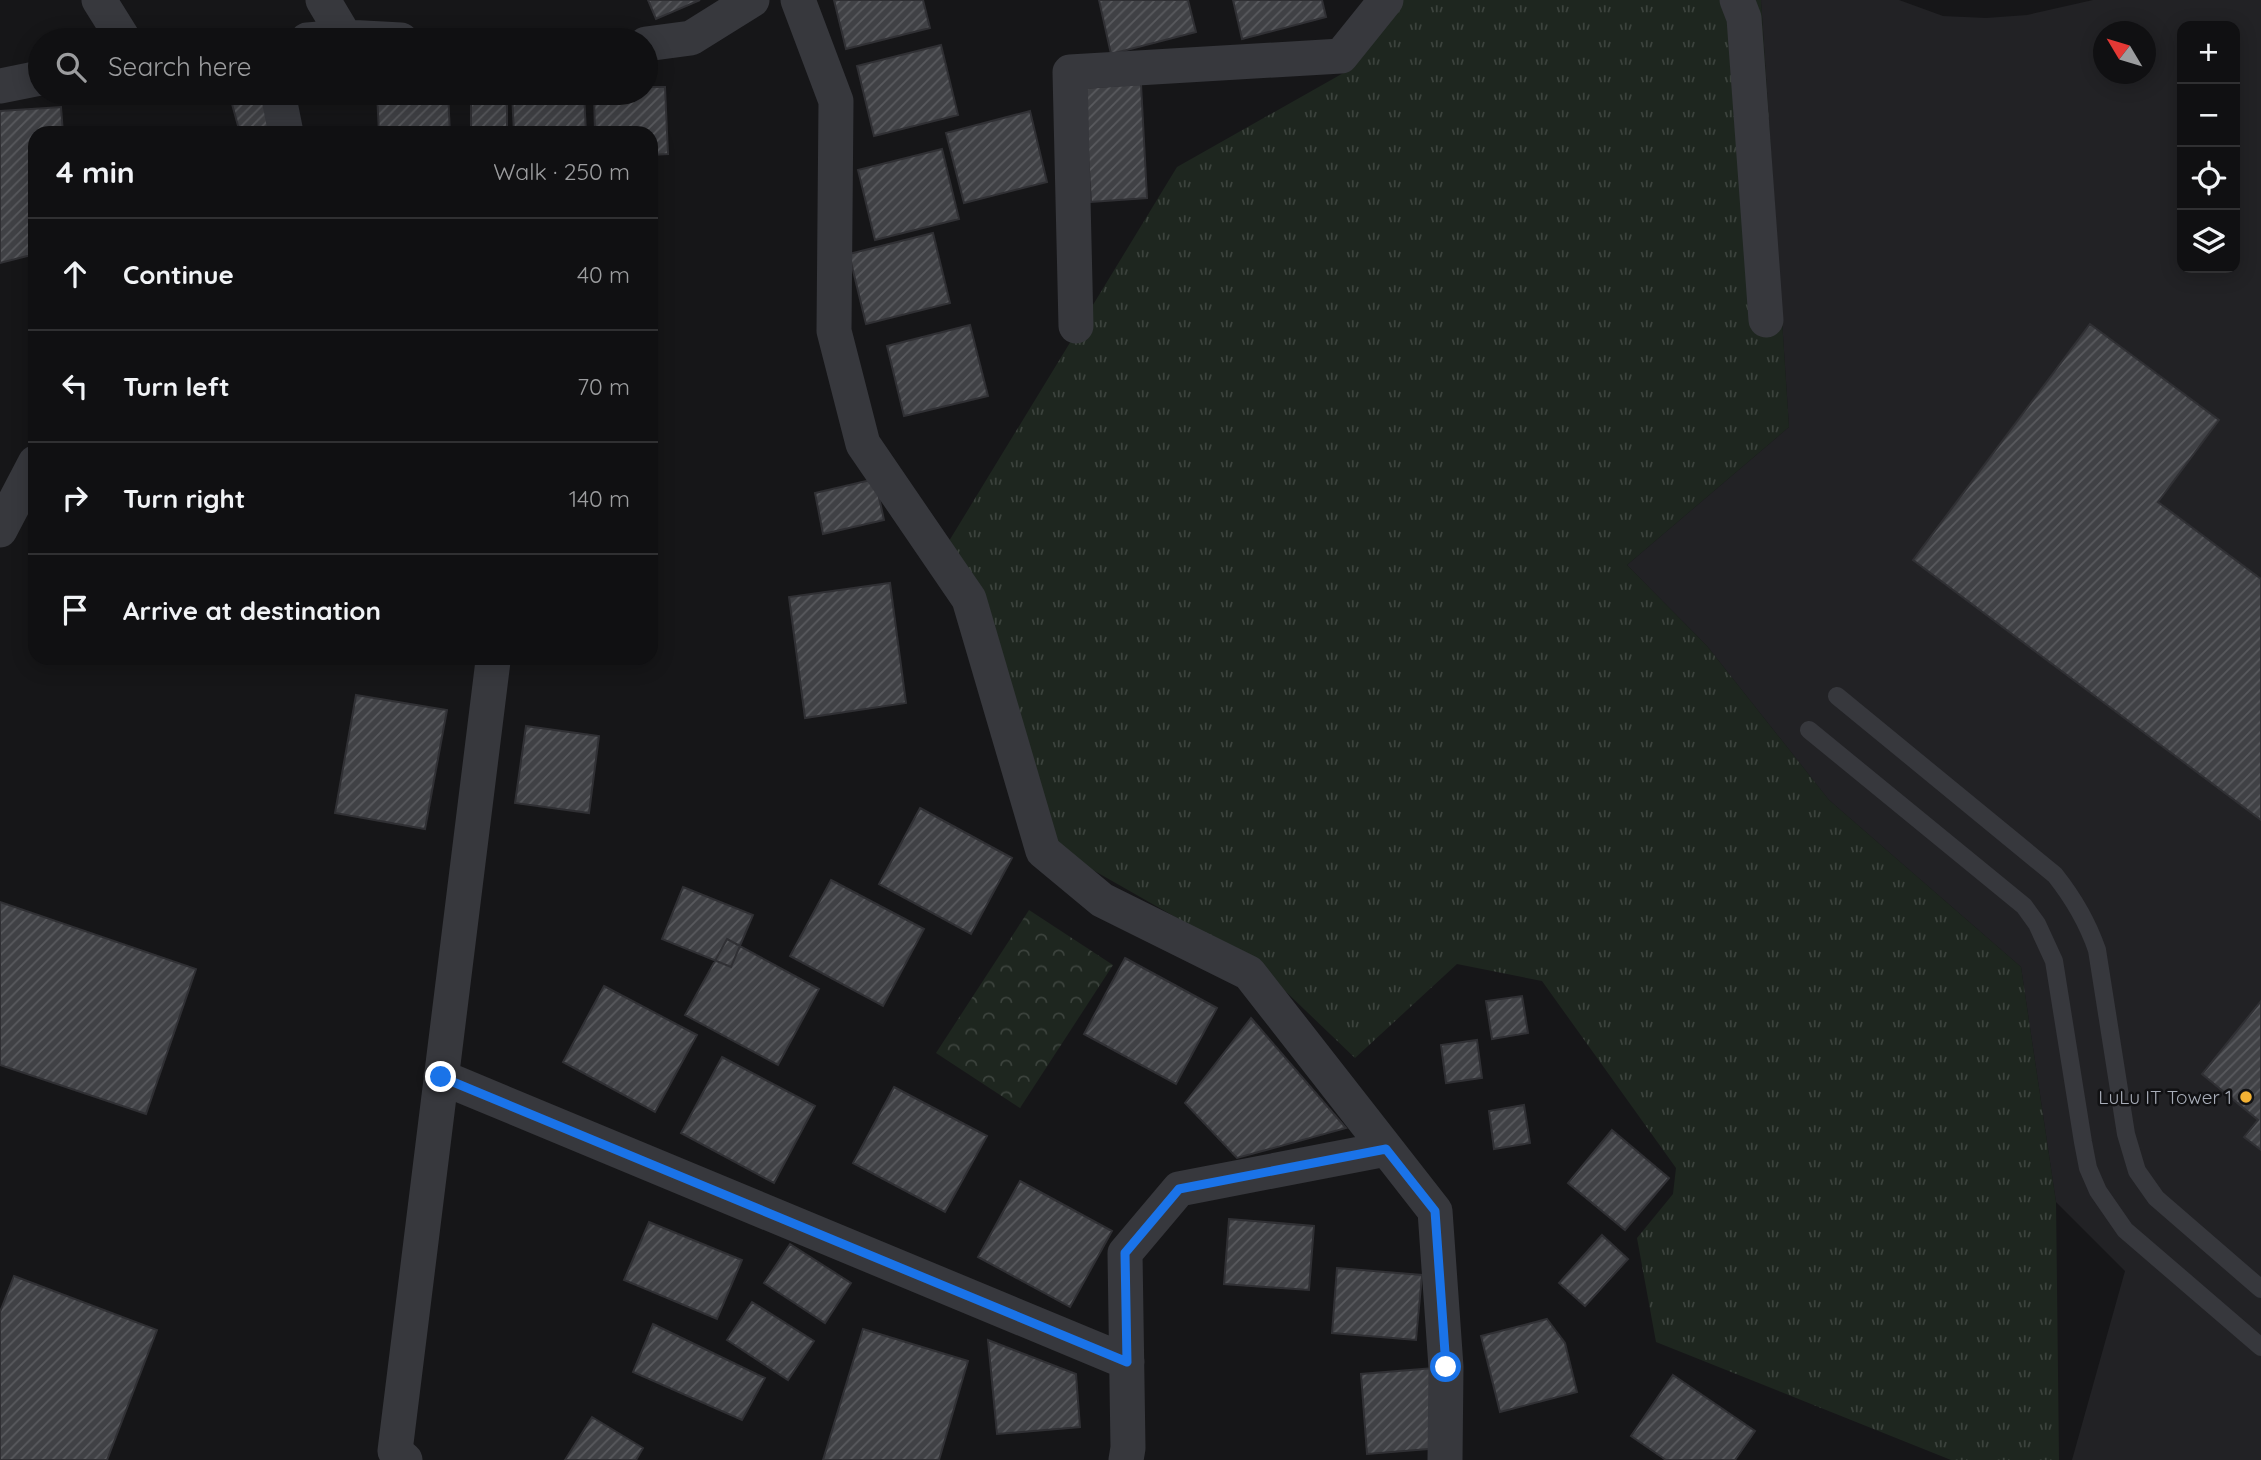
<!DOCTYPE html>
<meta charset="utf-8">
<style>
:root{--surface:#101012;--page:#1e1e20;--text:#f1f3f6;--muted:#9c9d9f;--line:#303032}
body{margin:0;font-family:Quicksand,sans-serif;background:var(--page);color:var(--text)}
.controls{position:absolute;right:21px;top:21px;display:grid;overflow:hidden;border-radius:14px;box-shadow:0 4px 18px #0003}
.controls button{width:63px;height:63px;display:grid;place-items:center;padding:0;border:0;border-bottom:2px solid var(--line);background:var(--surface);color:var(--text);font:35px sans-serif}
.compass{position:absolute;left:2093px;top:21px;width:63px;height:63px;border-radius:50%;background:var(--surface);box-shadow:0 4px 18px #0003;rotate:308deg}
.stop{position:absolute;width:21px;height:21px;margin:-16px;border:5px solid #1a73e8;border-radius:50%;background:#fff}
.stop.end{background:#1a73e8;border-color:#fff;box-shadow:0 2px 7px #0008}
.list{margin:0;padding:0;list-style:none}
h2{display:flex;justify-content:space-between;align-items:center;height:91px;margin:0;padding:0 28px;font-size:30px}
h2 small{font-size:23px;font-weight:400;color:var(--muted)}
.list li{display:grid;grid-template-columns:46px 1fr auto;gap:21px;align-items:center;box-sizing:border-box;height:112px;padding:0 28px;border-top:2px solid var(--line)}
.list b{display:block;font-size:26px;white-space:nowrap}
.list em{font-size:23px;font-style:normal;color:var(--muted)}
.icon{flex:none;width:38px;height:38px;fill:none;stroke:currentColor;stroke-width:2;stroke-linecap:round;stroke-linejoin:round}
.map{position:relative;flex:none;width:2261px;height:1460px;overflow:hidden}
.search{position:absolute;background:var(--surface);box-shadow:0 4px 18px #0003;left:28px;top:28px;width:630px;height:77px;display:flex;align-items:center;gap:18px;box-sizing:border-box;padding:0 24px;border-radius:38px;color:var(--muted);font-size:26px}
.panel{position:absolute;background:var(--surface);box-shadow:0 4px 18px #0003;left:28px;top:126px;width:630px;height:539px;border-radius:21px}
.map>svg:first-child{display:block}
</style>
<div class="map">
<svg width="2261" height="1460" viewBox="0 0 2261 1460">
<defs>
<pattern id="grass-tufts" width="24" height="20" patternUnits="userSpaceOnUse" patternTransform="scale(1.75)"><rect width="24" height="20" fill="#1e261f"/><path d="M3 7l-1-3M5 7V3M7 7l1-3M15 17l-1-3M17 17v-4M19 17l1-3" fill="none" stroke="#3c433d"/></pattern>
<pattern id="forest-crowns" width="20" height="18" patternUnits="userSpaceOnUse" patternTransform="scale(1.75)"><rect width="20" height="18" fill="#1e261f"/><path d="M2 6a3 3 0 1 1 6 0M12 15a3 3 0 1 1 6 0" fill="none" stroke="#3c433d"/></pattern>
<pattern id="building-hatch" width="6" height="6" patternUnits="userSpaceOnUse" patternTransform="scale(1.75)"><rect width="6" height="6" fill="#404145"/><path d="M-1 1l2-2M0 6l6-6M5 7l2-2" fill="none" stroke="#595a5e"/></pattern>
</defs>
<rect width="100%" height="100%" fill="#161618"/>
<!-- built -->
<path fill="#222225" fill-rule="evenodd" d="M1761,0H1899L1943,16L1986,18L2027,15L2093,0H2261V1460H2072L2125,1271L2056,1202L2021,967L1829,800L1707,646L1627,565L1789,427ZM2182,26H2235V268H2182ZM2104,32H2146V74H2104Z"/>
<!-- grass -->
<path fill="url(#grass-tufts)" d="M1398,0H1761L1789,427L1627,565L1707,646L1829,800L2021,967L2056,1202L2059,1460H1951L1656,1342L1637,1238L1673,1194L1676,1168L1542,981L1457,964L1355,1058L1256,963L1056,849L946,546L1177,167L1354,67Z"/>
<!-- forest -->
<path fill="url(#forest-crowns)" d="M1029,910L1113,965L1020,1108L936,1053Z"/>
<!-- building -->
<path fill="url(#building-hatch)" stroke="#303034" stroke-width="2" d="M648,0H700L656,19Z
M834,0H923L930,28L846,49Z
M1099,0H1188L1196,32L1111,54Z
M1233,0H1322L1326,17L1242,39Z
M941,45L958,115L874,136L857,66Z
M1141,84L1147,198L1091,202L1084,88Z
M646,87H665L668,154L651,155V133H595L594,93H646Z
M229,93H285L295,133H240Z
M377,93H448L450,133H379Z
M512,93H584L586,133H514Z
M471,99H507V133H471Z
M61,107L63,133H35V250L31,255L0,263V111Z
M1030,111L1047,182L964,203L946,133Z
M942,149L959,219L875,240L858,170Z
M933,233L950,303L866,324L849,254Z
M2090,324L2219,420L2158,502L2261,579V820L1913,560Z
M970,325L988,396L904,416L887,346Z
M875,479L884,520L823,534L815,493Z
M890,583L906,703L805,718L789,597Z
M356,695L447,710L425,829L335,813Z
M526,726L599,736L589,813L515,803Z
M920,808L1012,858L971,934L879,884Z
M831,880L924,929L883,1006L790,956Z
M683,887L753,915L731,967L662,939Z
M0,902L196,969L146,1114L0,1065Z
M727,939L819,989L778,1065L685,1015Z
M1125,958L1217,1008L1176,1084L1084,1034Z
M604,986L697,1035L655,1112L563,1062Z
M1522,996L1528,1033L1492,1039L1486,1001Z
M2261,1001V1150L2244,1137L2258,1120L2202,1074Z
M1251,1018L1346,1128L1237,1158L1185,1103Z
M1477,1040L1482,1078L1446,1083L1441,1045Z
M722,1057L815,1106L774,1183L681,1133Z
M894,1087L987,1136L945,1212L853,1163Z
M1524,1105L1530,1143L1494,1149L1489,1111Z
M1612,1130L1669,1178L1625,1230L1568,1183Z
M1020,1181L1112,1231L1070,1307L978,1257Z
M1229,1219L1314,1226L1309,1290L1224,1284Z
M649,1222L742,1260L717,1319L624,1280Z
M1602,1235L1628,1259L1585,1306L1559,1283Z
M790,1244L851,1283L825,1323L764,1283Z
M1337,1268L1422,1275L1416,1340L1332,1333Z
M14,1276L157,1330L107,1460H0V1312Z
M752,1302L814,1341L788,1380L727,1340Z
M1547,1319L1565,1343L1577,1392L1500,1412L1481,1336Z
M653,1324L765,1378L742,1420L633,1372Z
M863,1329L968,1361L939,1460H823Z
M988,1340L1076,1374L1080,1427L997,1434Z
M1446,1367L1453,1447L1367,1454L1361,1374Z
M1673,1375L1755,1431L1735,1460H1666L1631,1436Z
M592,1417L643,1448L636,1460H565Z"/>
<g fill="none" stroke-linecap="round" stroke-linejoin="round">
<!-- service -->
<path stroke="#37383d" stroke-width="18" d="M1837,696L2055,875C2074,899 2087,921 2097,950L2126,1134L2137,1171L2156,1198L2261,1289
M1809,730L2024,906L2037,924L2054,961L2083,1142L2088,1168L2098,1191L2125,1230L2261,1347"/>
<!-- minor -->
<path stroke="#37383d" stroke-width="35" d="M99,0L124,40
M323,0L345,37
M798,0L836,101L834,331L863,444L969,599L1043,851L1102,900L1249,973L1435,1211L1446,1367L1445,1460
M1737,0L1744,18L1766,320
M307,40L345,37L401,40
M646,44L691,38L752,0
M0,86L40,78
M278,93L286,133
M1076,326L1070,72L1341,56L1386,0
M0,530L35,463
M441,1077L1127,1362
M405,1460L395,1451L493,661L491,658
M1126,1460L1128,1448L1125,1253L1179,1189L1386,1149"/>
</g>
<g fill="none" stroke-linecap="round" stroke-linejoin="round">
<!-- route -->
<path stroke="#1a73e8" stroke-width="9" d="M441,1077L1127,1362L1125,1253L1179,1189L1386,1149L1435,1211L1446,1367"/>
</g>
<!-- markers -->
<circle fill="#f2b134" stroke="#111113" stroke-width="2.5" cx="2246" cy="1097" r="7"/>
<g text-anchor="middle" stroke-width="5" stroke-linejoin="round" paint-order="stroke">
<!-- poi labels -->
<g font-size="19" fill="#a8adb8" stroke="#111113" text-anchor="end">
<text x="2232" y="1104">LuLu IT Tower 1</text>
</g>
</g>
</svg>
<div class="controls">
<button>+</button>
<button>−</button>
<button><svg class="icon" aria-label="locate" viewBox="0 0 24 24"><circle cx="12" cy="12" r="6"/><path d="M12 2v4M12 18v4M2 12h4M18 12h4"/></svg></button>
<button><svg class="icon" aria-label="layers" viewBox="0 0 24 24"><path d="M12 4l9 5-9 5-9-5zM3 14l9 5 9-5"/></svg></button>
</div>
<svg class="compass" viewBox="-18 -18 36 36"><path d="M0-13l5 13h-10z" fill="#e53935"/><path d="M0 13l5-13h-10z" fill="#9c9d9f"/></svg>
<div class="stop" style="left:1446px;top:1367px"></div>
<div class="stop end" style="left:441px;top:1077px"></div>
<div class="search"><svg class="icon" aria-label="search" viewBox="0 0 24 24"><circle cx="10" cy="10" r="6"/><path d="M15 15l6 6"/></svg>Search here</div>
<section class="panel">
<h2>4 min<small>Walk · 250 m</small></h2>
<ul class="list">
<li><svg class="icon" aria-label="ahead" viewBox="0 0 24 24"><path d="M12 20V5M6 11l6-6 6 6"/></svg><div><b>Continue</b></div><em>40 m</em></li>
<li><svg class="icon" aria-label="left" viewBox="0 0 24 24"><path d="M17 20v-9H6M10 6l-5 5 5 5"/></svg><div><b>Turn left</b></div><em>70 m</em></li>
<li><svg class="icon" aria-label="right" viewBox="0 0 24 24"><path d="M7 20v-9h11M14 6l5 5-5 5"/></svg><div><b>Turn right</b></div><em>140 m</em></li>
<li><svg class="icon" aria-label="arrive" viewBox="0 0 24 24"><path d="M6 21V4h12l-3 4 3 4H6"/></svg><div><b>Arrive at destination</b></div></li>
</ul>
</section>
</div>
